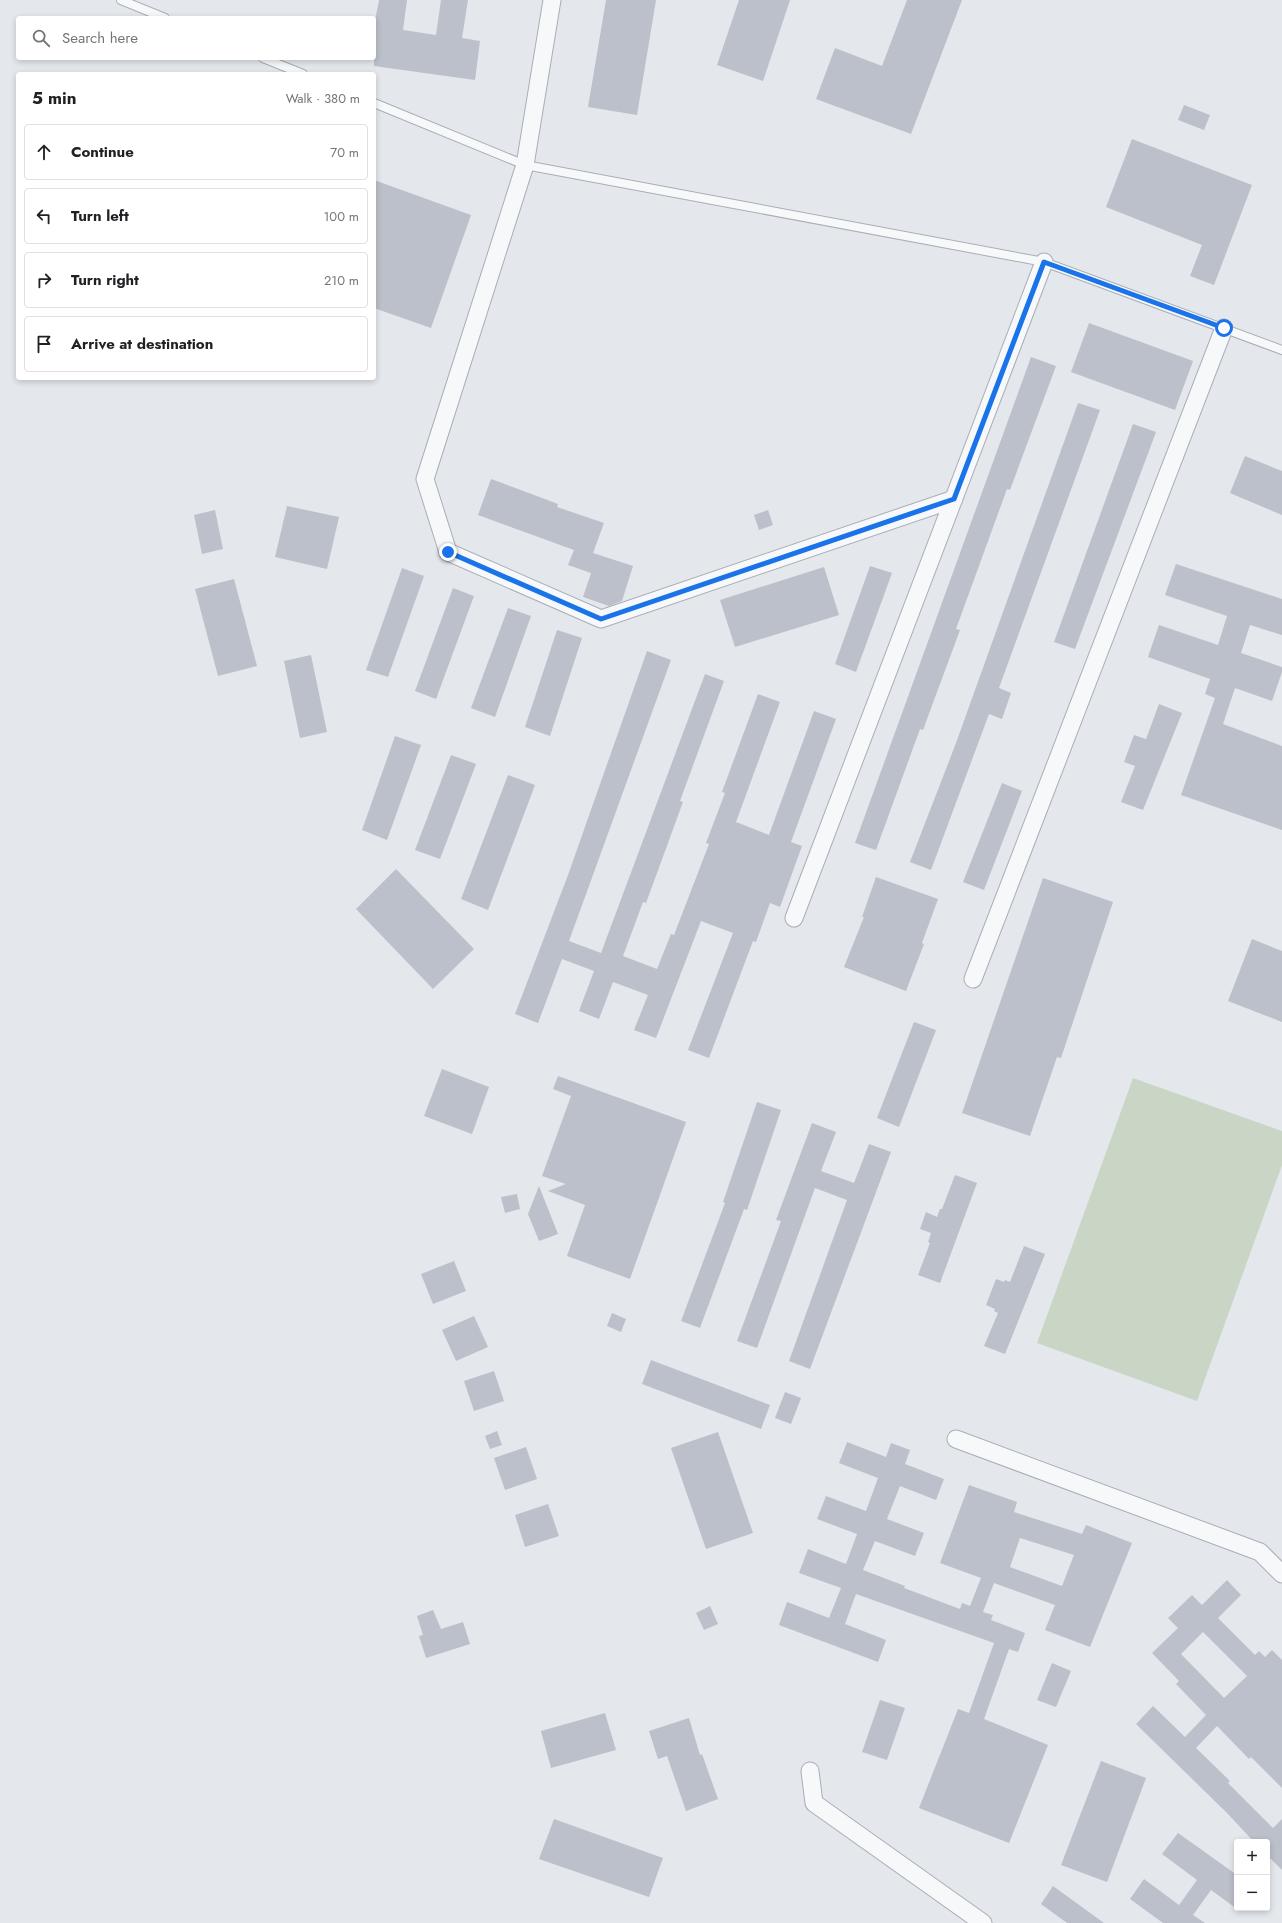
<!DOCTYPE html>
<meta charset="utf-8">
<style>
:root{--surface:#fff;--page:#f2f2f2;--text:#202124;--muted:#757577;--line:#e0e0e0}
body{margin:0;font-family:Jost,sans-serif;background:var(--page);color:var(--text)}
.controls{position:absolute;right:12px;bottom:12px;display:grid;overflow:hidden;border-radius:4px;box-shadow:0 2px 6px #0003}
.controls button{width:36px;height:36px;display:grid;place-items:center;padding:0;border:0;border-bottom:1px solid var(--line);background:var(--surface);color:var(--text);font:20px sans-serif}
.stop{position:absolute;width:12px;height:12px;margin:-9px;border:3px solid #1a73e8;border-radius:50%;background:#fff}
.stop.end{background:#1a73e8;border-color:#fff;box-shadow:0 1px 4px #0008}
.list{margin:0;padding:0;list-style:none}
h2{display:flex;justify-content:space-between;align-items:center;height:52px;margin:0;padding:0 16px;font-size:17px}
h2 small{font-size:13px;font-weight:400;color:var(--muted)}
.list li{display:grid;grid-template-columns:26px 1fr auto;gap:12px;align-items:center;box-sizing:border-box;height:56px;margin:0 8px 8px;padding:0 8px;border:1px solid var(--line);border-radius:4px}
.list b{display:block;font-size:15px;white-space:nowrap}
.list em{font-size:13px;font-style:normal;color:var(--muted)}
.icon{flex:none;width:22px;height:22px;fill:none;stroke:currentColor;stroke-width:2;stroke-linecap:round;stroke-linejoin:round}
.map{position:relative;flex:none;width:1282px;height:1923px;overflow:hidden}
.search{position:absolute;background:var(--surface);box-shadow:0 2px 6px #0003;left:16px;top:16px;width:360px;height:44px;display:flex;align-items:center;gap:10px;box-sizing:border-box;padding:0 14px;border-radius:4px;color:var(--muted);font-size:15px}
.panel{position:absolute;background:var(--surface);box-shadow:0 2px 6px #0003;left:16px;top:72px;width:360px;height:308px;border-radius:4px}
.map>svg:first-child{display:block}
</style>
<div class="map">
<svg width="1282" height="1923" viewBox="0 0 1282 1923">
<rect width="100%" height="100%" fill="#e4e7ec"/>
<!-- grass -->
<path fill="#c9d6c5" d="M1133,1078L1282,1131V1165L1197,1401L1037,1343Z"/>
<!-- building -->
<path fill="#bbc0ca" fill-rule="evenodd" d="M379,0H407L403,30L436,35L441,0H468L462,38L480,41L475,80L374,66V26Z
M606,0H656L637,115L588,107Z
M739,0H790L763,81L717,65Z
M907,0H962L911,134L816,99L835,48L882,66Z
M1184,105L1210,115L1204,130L1178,120Z
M1132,139L1252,185L1214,285L1190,276L1202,245L1106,207Z
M374,180L471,215L431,328L374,308Z
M1089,323L1193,361L1175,410L1071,372Z
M1031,357L1056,366L1010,490L1007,489L956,629L960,630L923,730L920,729L876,850L855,843Z
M1078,403L1100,410L999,688L1011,693L1002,719L989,714L931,870L910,862L956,743Z
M1133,424L1156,432L1075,649L1054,642Z
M1245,456L1282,471V515L1230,493Z
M491,479L558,504L557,507L604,523L593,553L633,566L622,601L609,606L583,597L591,573L568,565L574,550L478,515Z
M287,506L339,517L327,569L275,557Z
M215,510L223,549L202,554L194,515Z
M768,510L773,525L759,530L754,515Z
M1176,564L1282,599V635L1250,625L1241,653L1282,667V672L1272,701L1235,688L1223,724L1282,746V830L1181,795L1215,698L1205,694L1210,679L1148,657L1159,625L1218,645L1227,616L1165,595Z
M870,566L892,573L856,672L835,664Z
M824,567L839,615L735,647L720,600Z
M402,568L424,576L388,677L366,670Z
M234,579L257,666L218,676L195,589Z
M453,588L474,596L436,699L415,691Z
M508,608L531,616L495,717L471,708Z
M557,630L582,638L550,736L525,727Z
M647,651L671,660L569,941L601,953L705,674L724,681L680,801L683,802L646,903L643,902L623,956L657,969L671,934L674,935L709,844L706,843L725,793L722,792L758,694L780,702L736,822L769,835L814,711L836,719L791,842L802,846L780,907L770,903L756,942L753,941L709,1058L688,1050L733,933L701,921L656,1038L634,1030L648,995L613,982L599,1019L579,1011L594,971L562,959L538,1023L515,1014L568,875Z
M311,655L327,732L300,738L284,661Z
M1159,704L1182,713L1143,810L1121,802L1135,766L1124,762L1134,735L1146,739Z
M395,736L421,745L387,840L362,830Z
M451,755L476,764L440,859L415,850Z
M508,775L535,785L488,910L461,899Z
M1002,783L1022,791L984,890L963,882Z
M396,869L474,949L433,989L356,909Z
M876,877L938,899L922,943L924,944L906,991L844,967L864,917H862Z
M1043,878L1113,902L1061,1058L1057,1057L1030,1136L962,1113Z
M1252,939L1282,951V1022L1228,1001Z
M914,1022L936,1030L899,1127L877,1118Z
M442,1069L489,1087L472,1134L424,1116Z
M558,1076L686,1122L630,1279L567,1256L585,1205L548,1191L566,1184L542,1176L571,1096L553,1089Z
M757,1102L781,1110L747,1210L744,1209L700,1328L681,1321L725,1203L723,1202Z
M812,1123L836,1132L821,1171L854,1183L869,1144L891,1152L810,1369L789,1361L847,1200L815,1188L757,1348L737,1341L781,1221L776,1220Z
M955,1175L977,1183L940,1283L918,1275L930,1243L928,1242L931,1233L920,1229L926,1212L937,1217L940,1209H942Z
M539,1186L558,1234L539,1241L528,1214Z
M517,1194L520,1209L505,1213L501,1197Z
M1024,1246L1045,1254L1005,1354L984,1346L998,1313L994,1311L995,1309L986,1305L996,1279L1004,1282L1005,1280L1010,1282Z
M454,1261L466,1291L433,1304L421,1274Z
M612,1313L626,1319L621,1332L607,1326Z
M474,1316L488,1347L456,1361L442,1330Z
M651,1360L770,1405L761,1429L642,1384Z
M494,1371L504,1401L474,1411L464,1381Z
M785,1392L801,1398L791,1424L775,1418Z
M497,1431L502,1445L490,1449L485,1436Z
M718,1432L753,1533L706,1549L671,1448Z
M847,1442L886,1457L891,1443L910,1450L905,1464L944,1479L936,1500L900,1486L887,1519L924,1533L915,1556L875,1541L863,1570L905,1586L904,1588L960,1609L962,1603L970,1606L981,1578L940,1563L969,1485L1017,1502L1014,1512L1082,1534L1086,1525L1132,1543L1090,1647L1045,1630L1055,1605L994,1583L983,1612L993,1615L991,1620L1025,1633L1018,1652L1009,1649L984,1719L1048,1745L1009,1843L919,1808L958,1709L969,1713L994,1643L856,1594L845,1624L886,1640L878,1662L779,1625L787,1602L829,1618L841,1588L799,1573L808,1549L846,1564L857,1534L817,1519L826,1496L866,1511L878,1478L839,1463ZM1020,1538L1074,1555L1062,1586L1010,1567Z
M526,1447L537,1479L505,1490L494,1458Z
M548,1504L559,1536L525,1547L515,1515Z
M1227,1580L1241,1595L1218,1618L1255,1655L1259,1651L1265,1657L1272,1650L1282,1660V1788L1251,1757L1249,1759L1217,1726L1196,1748L1230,1781L1228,1783L1273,1828L1282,1819V1870L1267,1855V1842H1254L1228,1814L1136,1724L1153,1706L1185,1737L1206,1715L1176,1684L1179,1681L1152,1653L1178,1628L1168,1618L1192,1595L1202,1605ZM1203,1632L1247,1676L1224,1698L1181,1654Z
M710,1606L718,1624L704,1630L696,1613Z
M433,1610L441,1629L463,1622L470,1644L426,1658L419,1636L423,1635L417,1616Z
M1052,1663L1071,1671L1056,1707L1037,1700Z
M880,1700L905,1708L887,1760L862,1752Z
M605,1713L616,1750L551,1768L541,1731Z
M689,1718L700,1755L702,1754L718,1799L686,1811L667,1756L658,1759L649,1731Z
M1101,1761L1146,1778L1107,1882L1061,1865Z
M554,1819L663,1858L649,1897L539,1859Z
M1178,1833L1237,1875V1909L1211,1890L1193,1915L1205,1923H1163L1130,1899L1144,1879L1179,1905L1197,1880L1162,1854Z
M1053,1886L1104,1923H1067L1041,1904Z"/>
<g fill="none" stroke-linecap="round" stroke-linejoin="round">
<!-- service casing -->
<g stroke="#a9aeb7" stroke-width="10">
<path id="service" d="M121,0L165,18
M263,58L303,74
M374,103L525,165L1044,262L1282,350"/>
</g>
<!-- minor casing -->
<g stroke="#a9aeb7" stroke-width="19">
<path id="minor" d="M552,0L525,165L425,479L448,552L601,619L954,499
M794,918L1044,262
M973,979L1224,328
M956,1439L1260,1552L1282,1574
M810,1771L814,1803L983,1923"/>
</g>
<!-- service -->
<use href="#service" stroke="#f7f8fa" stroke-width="8"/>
<!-- minor -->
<use href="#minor" stroke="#f7f8fa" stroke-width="17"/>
</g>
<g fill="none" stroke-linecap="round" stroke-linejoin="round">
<!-- route -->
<path stroke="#1a73e8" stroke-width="5" d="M448,552L601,619L954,499L1044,262L1224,328"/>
</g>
</svg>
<div class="controls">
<button>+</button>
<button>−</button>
</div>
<div class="stop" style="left:1224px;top:328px"></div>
<div class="stop end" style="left:448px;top:552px"></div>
<div class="search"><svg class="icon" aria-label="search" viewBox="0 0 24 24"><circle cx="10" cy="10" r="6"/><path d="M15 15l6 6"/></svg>Search here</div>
<section class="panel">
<h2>5 min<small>Walk · 380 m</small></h2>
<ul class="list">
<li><svg class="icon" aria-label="ahead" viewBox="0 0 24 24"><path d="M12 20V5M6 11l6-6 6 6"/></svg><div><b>Continue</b></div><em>70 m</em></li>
<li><svg class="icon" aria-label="left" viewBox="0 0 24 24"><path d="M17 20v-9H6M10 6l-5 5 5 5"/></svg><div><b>Turn left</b></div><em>100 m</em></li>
<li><svg class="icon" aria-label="right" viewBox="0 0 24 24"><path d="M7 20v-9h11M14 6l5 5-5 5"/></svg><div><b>Turn right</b></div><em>210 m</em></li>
<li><svg class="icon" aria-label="arrive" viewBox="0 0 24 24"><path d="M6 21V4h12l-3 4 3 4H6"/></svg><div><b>Arrive at destination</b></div></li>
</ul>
</section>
</div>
